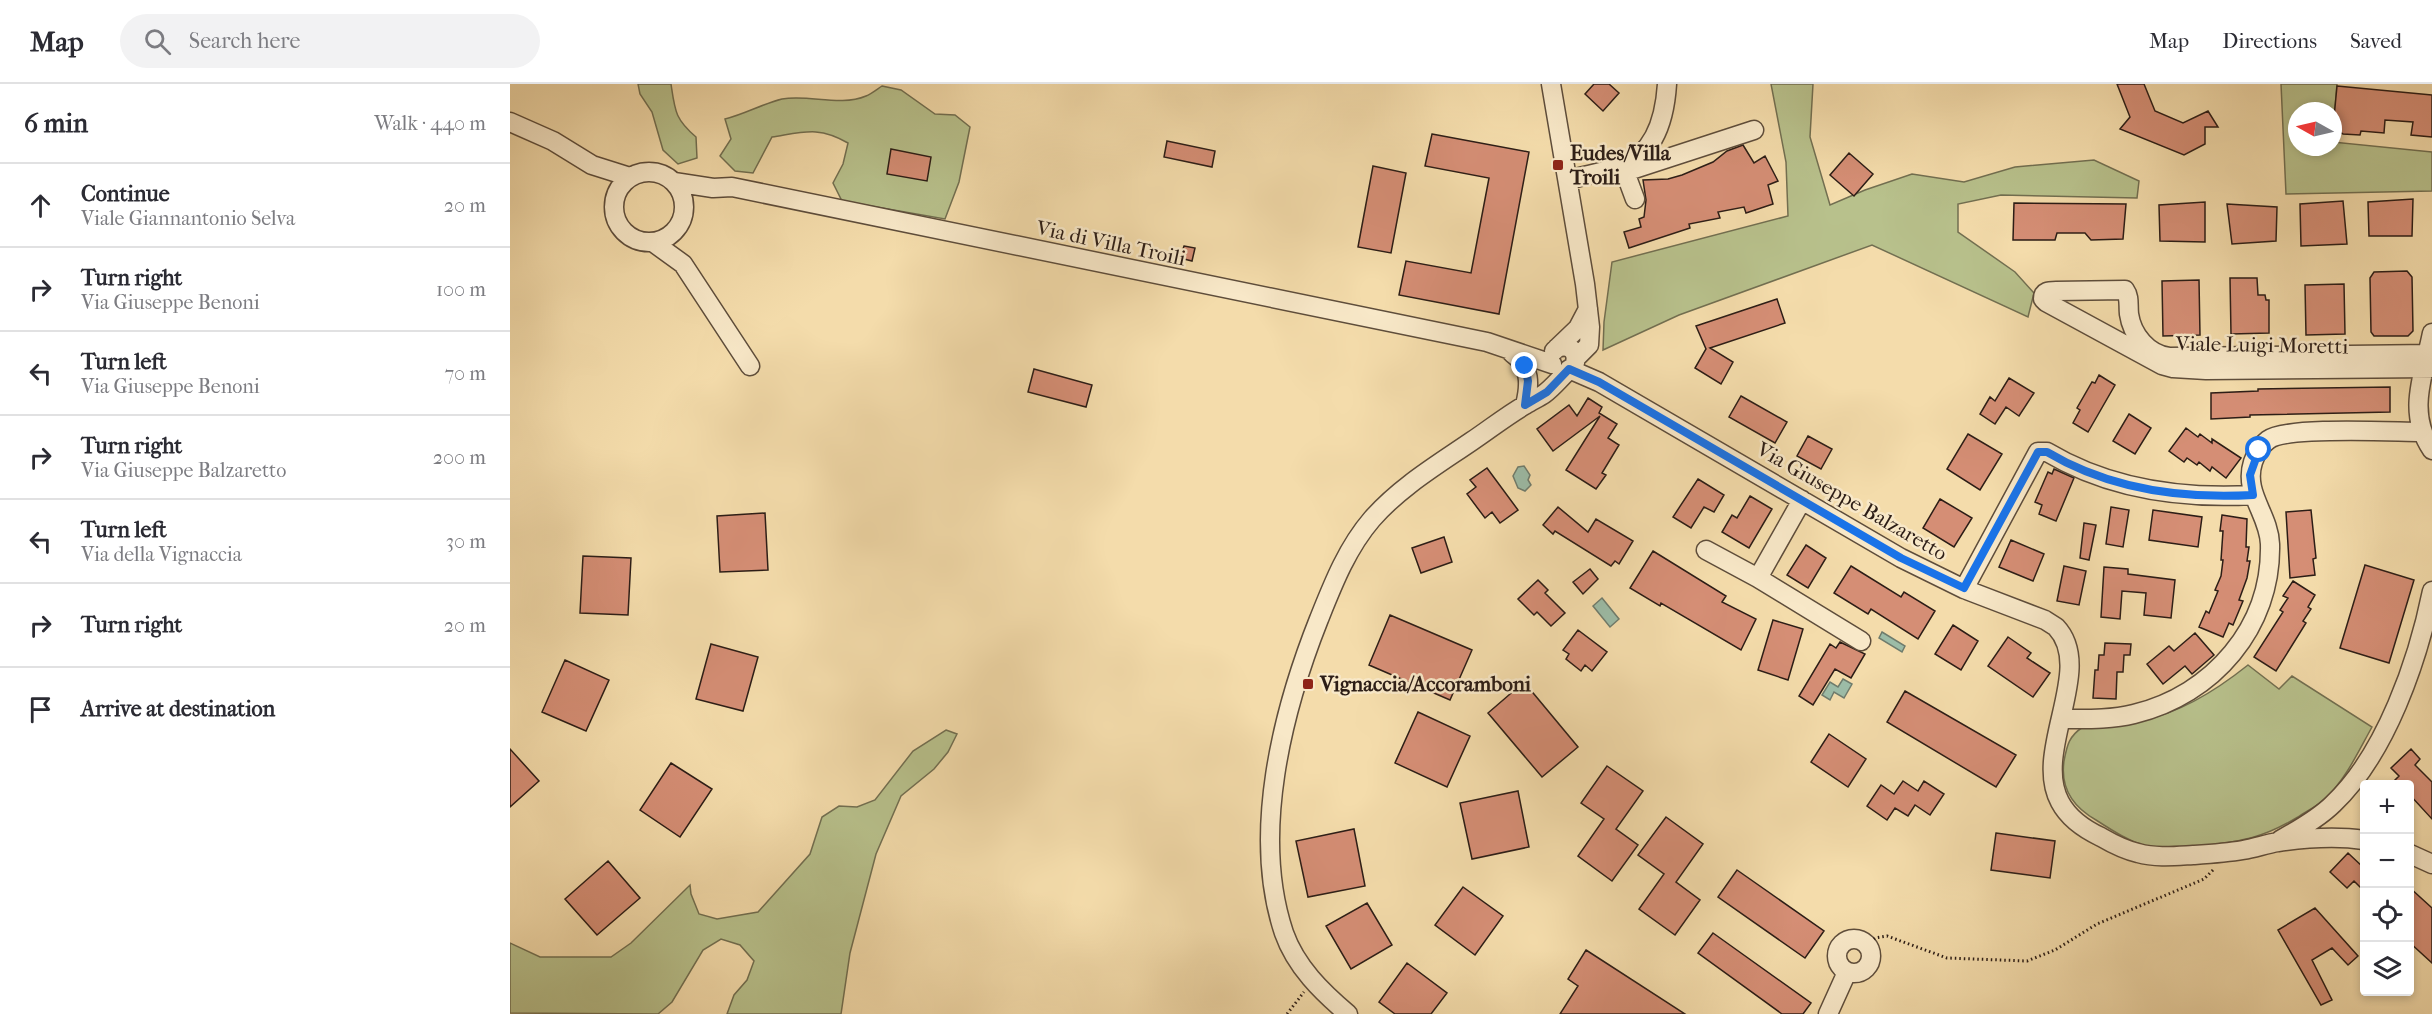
<!DOCTYPE html>
<meta charset="utf-8">
<style>
:root{--surface:#fff;--page:#f2f2f3;--text:#2b2b33;--muted:#7c7c81;--line:#e1e1e2}
body{margin:0;font-family:"IM FELL French Canon",serif;background:var(--page);color:var(--text)}
.controls{position:absolute;right:18px;bottom:18px;display:grid;overflow:hidden;border-radius:6px;box-shadow:0 3px 9px #0003}
.controls button{width:54px;height:54px;display:grid;place-items:center;padding:0;border:0;border-bottom:2px solid var(--line);background:var(--surface);color:var(--text);font:30px sans-serif}
.compass{position:absolute;left:1778px;top:18px;width:54px;height:54px;border-radius:50%;background:var(--surface);box-shadow:0 3px 9px #0003;rotate:278deg}
.stop{position:absolute;width:18px;height:18px;margin:-14px;border:4px solid #1a73e8;border-radius:50%;background:#fff}
.stop.end{background:#1a73e8;border-color:#fff;box-shadow:0 2px 6px #0008}
.list{margin:0;padding:0;list-style:none}
h2{display:flex;justify-content:space-between;align-items:center;height:78px;margin:0;padding:0 24px;font-size:26px}
h2 small{font-size:20px;font-weight:400;color:var(--muted)}
.list li{display:grid;grid-template-columns:39px 1fr auto;gap:18px;align-items:center;box-sizing:border-box;height:84px;padding:0 24px;border-top:2px solid var(--line)}
.list b{display:block;font-size:22px;white-space:nowrap}
.list p{margin:0;font-size:20px;white-space:nowrap;color:var(--muted)}
.list em{font-size:20px;font-style:normal;color:var(--muted)}
.icon{flex:none;width:33px;height:33px;fill:none;stroke:currentColor;stroke-width:2;stroke-linecap:round;stroke-linejoin:round}
.map{position:relative;flex:none;width:1922px;height:930px;overflow:hidden}
header{display:flex;align-items:center;gap:36px;box-sizing:border-box;height:84px;padding:0 30px;background:var(--surface);border-bottom:2px solid var(--line)}
header strong{font-size:28px}
nav{display:flex;gap:33px;margin-inline-start:auto;font-size:21px}
.search{width:420px;height:54px;background:var(--page);display:flex;align-items:center;gap:15px;box-sizing:border-box;padding:0 21px;border-radius:33px;color:var(--muted);font-size:22px}
main{display:flex}
aside{flex:1;background:var(--surface)}
.map>svg:first-child{display:block}
</style>
<header>
<strong>Map</strong>
<div class="search"><svg class="icon" aria-label="search" viewBox="0 0 24 24"><circle cx="10" cy="10" r="6"/><path d="M15 15l6 6"/></svg>Search here</div>
<nav><a>Map</a><a>Directions</a><a>Saved</a></nav>
</header>
<main>
<aside>
<h2>6 min<small>Walk · 440 m</small></h2>
<ul class="list">
<li><svg class="icon" aria-label="ahead" viewBox="0 0 24 24"><path d="M12 20V5M6 11l6-6 6 6"/></svg><div><b>Continue</b><p>Viale Giannantonio Selva</p></div><em>20 m</em></li>
<li><svg class="icon" aria-label="right" viewBox="0 0 24 24"><path d="M7 20v-9h11M14 6l5 5-5 5"/></svg><div><b>Turn right</b><p>Via Giuseppe Benoni</p></div><em>100 m</em></li>
<li><svg class="icon" aria-label="left" viewBox="0 0 24 24"><path d="M17 20v-9H6M10 6l-5 5 5 5"/></svg><div><b>Turn left</b><p>Via Giuseppe Benoni</p></div><em>70 m</em></li>
<li><svg class="icon" aria-label="right" viewBox="0 0 24 24"><path d="M7 20v-9h11M14 6l5 5-5 5"/></svg><div><b>Turn right</b><p>Via Giuseppe Balzaretto</p></div><em>200 m</em></li>
<li><svg class="icon" aria-label="left" viewBox="0 0 24 24"><path d="M17 20v-9H6M10 6l-5 5 5 5"/></svg><div><b>Turn left</b><p>Via della Vignaccia</p></div><em>30 m</em></li>
<li><svg class="icon" aria-label="right" viewBox="0 0 24 24"><path d="M7 20v-9h11M14 6l5 5-5 5"/></svg><div><b>Turn right</b></div><em>20 m</em></li>
<li><svg class="icon" aria-label="arrive" viewBox="0 0 24 24"><path d="M6 21V4h12l-3 4 3 4H6"/></svg><div><b>Arrive at destination</b></div></li>
</ul>
</aside>
<div class="map">
<svg width="1922" height="930" viewBox="0 0 1922 930">
<rect width="100%" height="100%" fill="#f4dcab"/>
<filter id="stains"><feTurbulence type="fractalNoise" baseFrequency=".00333" numOctaves="4"/><feColorMatrix values="0 0 0 0 .2 0 0 0 0 .09 0 0 0 0 .02 0 0 0 .5 -.17"/></filter>
<radialGradient id="worn" r=".72"><stop offset=".6" stop-color="#630" stop-opacity="0"/><stop offset="1" stop-color="#630" stop-opacity=".3"/></radialGradient>
<!-- green -->
<path fill="#b8c18c" stroke="#726f51" stroke-width="1.5" d="M128,0H161C165,27 165,35 186,53L187,74L168,80L153,66L142,28L130,10Z
M1261,0H1303L1300,53L1320,121L1355,106L1402,90L1454,98L1505,83L1584,76L1629,97L1627,114L1491,111L1448,120V148L1505,188L1524,209L1518,233L1362,161L1169,231L1093,266L1094,238L1102,178L1278,132L1276,78Z
M1771,0H1827L1823,48V27H1787V63H1823V58L1922,68V107L1776,110Z
M372,2L391,6L425,30L445,31L460,43L449,98L435,135L332,117L323,99L333,80L338,59C309,42 294,48 262,53L243,89L225,87L210,72L221,55L215,35C235,30 252,20 272,15C299,10 330,23 356,12C361,10 366,6 372,2Z
M1738,581L1769,605L1782,592L1862,643C1848,668 1836,695 1815,715C1807,722 1797,727 1788,733C1753,754 1733,757 1693,762C1676,764 1656,768 1639,763C1620,758 1603,747 1586,736C1563,723 1550,705 1554,677C1557,661 1559,652 1573,643C1593,641 1614,640 1634,636C1672,628 1708,605 1738,581Z
M436,646L447,650L438,668L424,685L391,712L366,770L340,869L331,930H217L224,911L237,896L244,877L230,861L211,855L193,866L162,918L148,930L0,929V859L30,873H101L121,859L180,801L181,810L189,830L207,835L248,828L300,770L312,733L329,722L347,723L365,716L403,667Z"/>
<!-- water -->
<path fill="#9cbca7" stroke="#6f7c6d" stroke-width="1.5" d="M1014,382L1020,391L1018,396L1021,401L1015,407L1008,404L1003,392L1008,383Z
M1092,514L1109,535L1100,543L1083,522Z
M1372,548L1395,562L1392,568L1369,554Z
M1333,595L1342,600L1334,614L1324,608L1320,616L1312,611L1320,598L1328,603Z"/>
<!-- building -->
<path fill="#d58e75" stroke="#2c1d16" stroke-width="1.5" d="M1084,0H1099L1109,9L1093,27L1075,10Z
M1607,0H1634L1645,27L1673,39L1698,27L1708,43H1695V60L1674,71L1610,45L1620,33Z
M1827,2L1922,11V53L1901,51L1903,38L1875,36L1874,49L1851,47L1850,51L1833,50L1823,44Z
M922,50L1019,68L989,230L889,211L896,177L961,189L979,94L915,82Z
M657,57L705,67L702,83L654,73Z
M1233,61L1244,79L1255,72L1268,97L1258,101L1263,120L1236,129L1234,123L1208,128L1210,134L1179,140L1180,144L1119,164L1114,148L1131,143L1129,135L1134,133L1136,116L1133,96L1158,95L1172,91L1203,78L1217,67Z
M381,65L421,73L417,97L377,90Z
M1339,69L1363,90L1344,112L1320,91Z
M863,82L896,89L881,169L848,163Z
M1903,115L1902,152H1859L1858,118Z
M1833,117L1837,160L1791,162L1790,120Z
M1695,118V158L1650,157L1649,121Z
M1504,119L1616,120L1613,155L1581,156L1575,149H1547L1545,156H1503Z
M1717,120L1767,123L1766,157L1722,160Z
M674,162L685,164L682,177L670,174Z
M1897,187L1902,193L1903,247L1898,252H1864L1861,248L1860,194L1864,188Z
M1720,194H1747L1748,211H1755L1756,216H1759V249L1721,250Z
M1689,196L1690,251L1653,252L1652,197Z
M1834,200L1835,250L1796,251L1795,201Z
M1267,215L1275,239L1200,264L1223,278L1211,300L1185,284L1196,265L1186,242Z
M524,285L582,301L576,323L518,308Z
M1589,291L1605,301L1578,348L1563,339L1570,326L1567,324L1582,298L1585,299Z
M1499,294L1524,309L1509,332L1496,323L1485,340L1470,330L1480,313L1485,317Z
M1880,303V328L1740,331V333L1701,335V309L1748,307V305Z
M1231,312L1277,338L1265,359L1219,333Z
M1078,314L1092,323L1089,329L1107,340L1098,354L1109,361L1092,389L1096,391L1086,405L1056,386L1090,332L1043,367L1027,345L1059,321L1067,332Z
M1619,330L1641,344L1625,370L1603,357Z
M1676,344L1688,353L1690,350L1702,359V355L1731,374L1716,394L1702,383L1700,387L1689,378L1687,381L1677,374L1674,378L1659,367Z
M1458,350L1492,370L1470,406L1437,385Z
M1298,352L1322,365L1311,385L1287,372Z
M977,384L1008,426L990,439L982,428L975,434L957,410L966,403L960,396Z
M1544,385L1564,394L1546,437L1529,430L1532,421L1525,418L1538,388L1542,390Z
M1188,395L1214,411L1204,428L1194,423L1181,444L1163,433Z
M1240,412L1262,425L1239,464L1212,448L1222,431L1227,434Z
M1430,415L1462,434L1444,463L1413,444Z
M1048,423L1078,448L1086,435L1123,457L1109,480L1105,477L1101,482L1045,447L1043,450L1033,441Z
M1601,423L1619,426L1613,463L1596,460Z
M1643,426L1692,433L1688,463L1639,456Z
M1801,426L1806,474L1803,475L1805,491L1780,494L1776,428Z
M255,429L258,486L210,488L207,432Z
M1712,431L1737,435L1736,463H1739L1737,477H1740L1737,494L1729,516L1733,517L1723,541L1719,539L1713,553L1689,543L1696,527L1699,529L1708,507L1705,506L1711,492L1713,476H1711L1713,447H1710Z
M1574,439L1586,441L1579,476L1570,474Z
M934,453L942,478L911,489L902,464Z
M1501,456L1534,470L1523,497L1489,483Z
M1296,461L1316,474L1298,504L1277,491Z
M1143,467L1216,512L1212,518L1246,535L1231,566L1151,519L1150,522L1120,504Z
M73,472L121,474L118,531L70,529Z
M1855,481L1904,496L1879,579L1830,564Z
M1341,482L1391,513L1394,508L1425,527L1408,555L1361,525L1358,530L1324,509Z
M1554,482L1576,487L1569,521L1547,517Z
M1594,483L1618,485V490L1665,496L1661,534L1634,531L1636,509L1612,507L1610,535L1591,533Z
M1080,485L1088,495L1073,510L1063,498Z
M1028,496L1038,506L1035,509L1055,529L1041,542L1027,528L1024,531L1008,515Z
M1783,497L1805,511L1798,523L1801,525L1793,537L1796,539L1766,587L1744,573L1773,528L1770,526L1778,514L1773,512Z
M880,531L962,566L940,616L859,581Z
M1263,536L1293,545L1278,596L1248,586Z
M1443,541L1468,557L1451,586L1425,570Z
M1068,546L1097,568L1082,587L1075,581L1071,587L1056,575L1059,570L1053,566Z
M1685,549L1704,571L1682,590L1675,582L1653,600L1637,580L1659,562L1664,567Z
M1498,553L1521,569L1517,574L1540,589L1523,613L1478,582Z
M1330,558L1355,570L1341,594L1325,585L1303,621L1289,612L1320,560L1326,564Z
M1595,559L1621,560L1620,571H1614L1613,588H1607L1606,615L1583,614L1585,586H1588L1589,571H1594Z
M201,560L248,573L233,627L186,615Z
M55,576L99,596L76,647L32,628Z
M1014,598L1068,663L1032,693L978,629Z
M1395,607L1506,671L1486,703L1377,638Z
M908,628L960,652L937,703L885,679Z
M1319,650L1356,675L1338,703L1301,678Z
M0,665L29,697L0,723Z
M1901,665L1910,675L1905,681L1922,698V735L1899,710V700H1881L1889,692L1881,684Z
M161,679L202,705L170,753L130,726Z
M1097,682L1133,707L1106,745L1128,761L1102,797L1068,772L1094,735L1071,719Z
M1393,697L1408,707L1414,697L1434,710L1420,731L1405,721L1398,732L1385,724L1377,736L1357,722L1371,701L1384,710Z
M1008,707L1019,763L962,775L950,719Z
M1156,733L1193,760L1166,798L1190,816L1165,851L1129,825L1154,790L1128,771Z
M844,745L855,802L798,813L786,757Z
M1486,749L1545,757L1540,794L1481,786Z
M1838,769L1854,784V807L1844,797L1837,804L1820,788Z
M98,777L130,814L87,851L55,815Z
M1227,786L1314,847L1295,874L1208,813Z
M953,803L993,832L965,871L925,841Z
M1899,803L1922,824V879L1899,858Z
M857,819L882,861L841,885L816,842Z
M1805,824L1848,872L1838,881L1822,864L1802,876L1822,916L1811,921L1768,846Z
M1203,849L1301,919L1293,930H1272L1188,869Z
M1076,866L1175,930H1050L1068,902L1058,895Z
M897,879L937,909L921,930H885L869,918Z"/>
<g fill="none" stroke-linecap="round" stroke-linejoin="round">
<!-- minor casing -->
<g stroke="#5e4d3b" stroke-width="21">
<path id="minor" d="M1041,0L1075,200L1080,243L1079,261L1066,274
M0,38L43,57L82,81L120,93
M1115,86V88L1244,46
M104 123a35 35 0 1 1 70 0a35 35 0 1 1-70 0Z
M1115,88L1125,115
M1058,96C1076,91 1095,88 1112,82C1146,69 1155,32 1157,0
M164,98L203,104L222,103L977,258L1042,280
M144,159L173,180L240,282
M1922,249C1914,290 1896,328 1922,366
M1044,267L1068,244L1078,225
M1002,269C1021,282 1020,301 1015,321
M1922,270L1659,273C1638,270 1622,251 1619,230C1618,221 1620,213 1615,206L1546,207C1539,207 1533,207 1533,215L1536,218L1652,281L1663,284L1696,286L1922,284
M1059,285L1089,298L1391,474L1454,505L1535,536L1546,543C1586,585 1522,667 1550,718C1559,735 1574,745 1591,753C1603,760 1615,766 1628,769C1646,774 1665,772 1683,771C1699,770 1716,769 1733,766C1745,764 1756,760 1768,758C1796,754 1827,752 1854,756
M1196,466L1248,494L1351,557
M1248,494L1292,416
M1454,505L1528,368H1537C1599,405 1672,415 1743,411
M1552,635C1575,635 1600,636 1624,630C1703,611 1762,543 1760,460C1759,430 1733,409 1743,378C1746,369 1750,362 1758,356C1776,342 1883,348 1911,348
M1770,756C1788,746 1809,734 1823,720C1876,670 1908,576 1922,507
M1900,770L1922,780
M1327 872a17 17 0 1 1 34 0a17 17 0 1 1-34 0Z
M838,930C812,908 786,883 774,849C741,751 772,628 809,535C823,500 837,464 862,435C890,403 927,381 962,357C980,345 996,332 1015,321C1021,317 1028,314 1034,310C1045,302 1053,290 1064,282C1069,269 1061,259 1047,264
M1318,930L1337,888"/>
</g>
<!-- path -->
<path stroke="#2c1d16" stroke-width="3" stroke-dasharray="1.5 3" stroke-linecap="butt" d="M1357,861L1365,854L1377,852L1437,874L1517,877L1545,866L1587,840L1694,795L1703,786
M777,930L794,908"/>
<!-- minor -->
<use href="#minor" stroke="#f8e8c8" stroke-width="18"/>
</g>
<g fill="none" stroke-linecap="round" stroke-linejoin="round">
<!-- route -->
<path stroke="#1a73e8" stroke-width="8" d="M1015,282L1018,297L1015,321L1037,308L1059,285L1089,298L1391,474L1454,504L1528,368H1537C1599,405 1672,415 1743,411L1740,391L1749,366"/>
</g>
<!-- markers -->
<g fill="#8f2418" stroke="#f8e8c8" stroke-width="2">
<rect x="1042" y="75" width="12" height="12" rx="3"/>
<rect x="792" y="594" width="12" height="12" rx="3"/>
</g>
<g text-anchor="middle" stroke-width="5" stroke-linejoin="round" paint-order="stroke">
<!-- poi labels -->
<g font-size="21" font-weight="bold" fill="#2c1d16" stroke="#f8e8c8" text-anchor="start">
<text x="1060" y="76">Eudes/Villa<tspan x="1060" dy="24">Troili</tspan></text>
<text x="810" y="607">Vignaccia/Accoramboni</text>
</g>
<!-- street labels -->
<g font-size="21" fill="#2c1d16" stroke="#f8e8c8">
<text transform="translate(601 159) rotate(12)" y="7">Via di Villa Troili</text>
<text transform="translate(1752 261) rotate(1)" y="7">Viale Luigi Moretti</text>
<text transform="translate(1342 417) rotate(30)" y="7">Via Giuseppe Balzaretto</text>
</g>
</g>
<rect width="100%" height="100%" filter="url(#stains)"/>
<rect width="100%" height="100%" fill="url(#worn)"/>
</svg>
<div class="controls">
<button>+</button>
<button>−</button>
<button><svg class="icon" aria-label="locate" viewBox="0 0 24 24"><circle cx="12" cy="12" r="6"/><path d="M12 2v4M12 18v4M2 12h4M18 12h4"/></svg></button>
<button><svg class="icon" aria-label="layers" viewBox="0 0 24 24"><path d="M12 4l9 5-9 5-9-5zM3 14l9 5 9-5"/></svg></button>
</div>
<svg class="compass" viewBox="-18 -18 36 36"><path d="M0-13l5 13h-10z" fill="#e53935"/><path d="M0 13l5-13h-10z" fill="#7c7c81"/></svg>
<div class="stop" style="left:1749px;top:366px"></div>
<div class="stop end" style="left:1015px;top:282px"></div>
</div>
</main>
